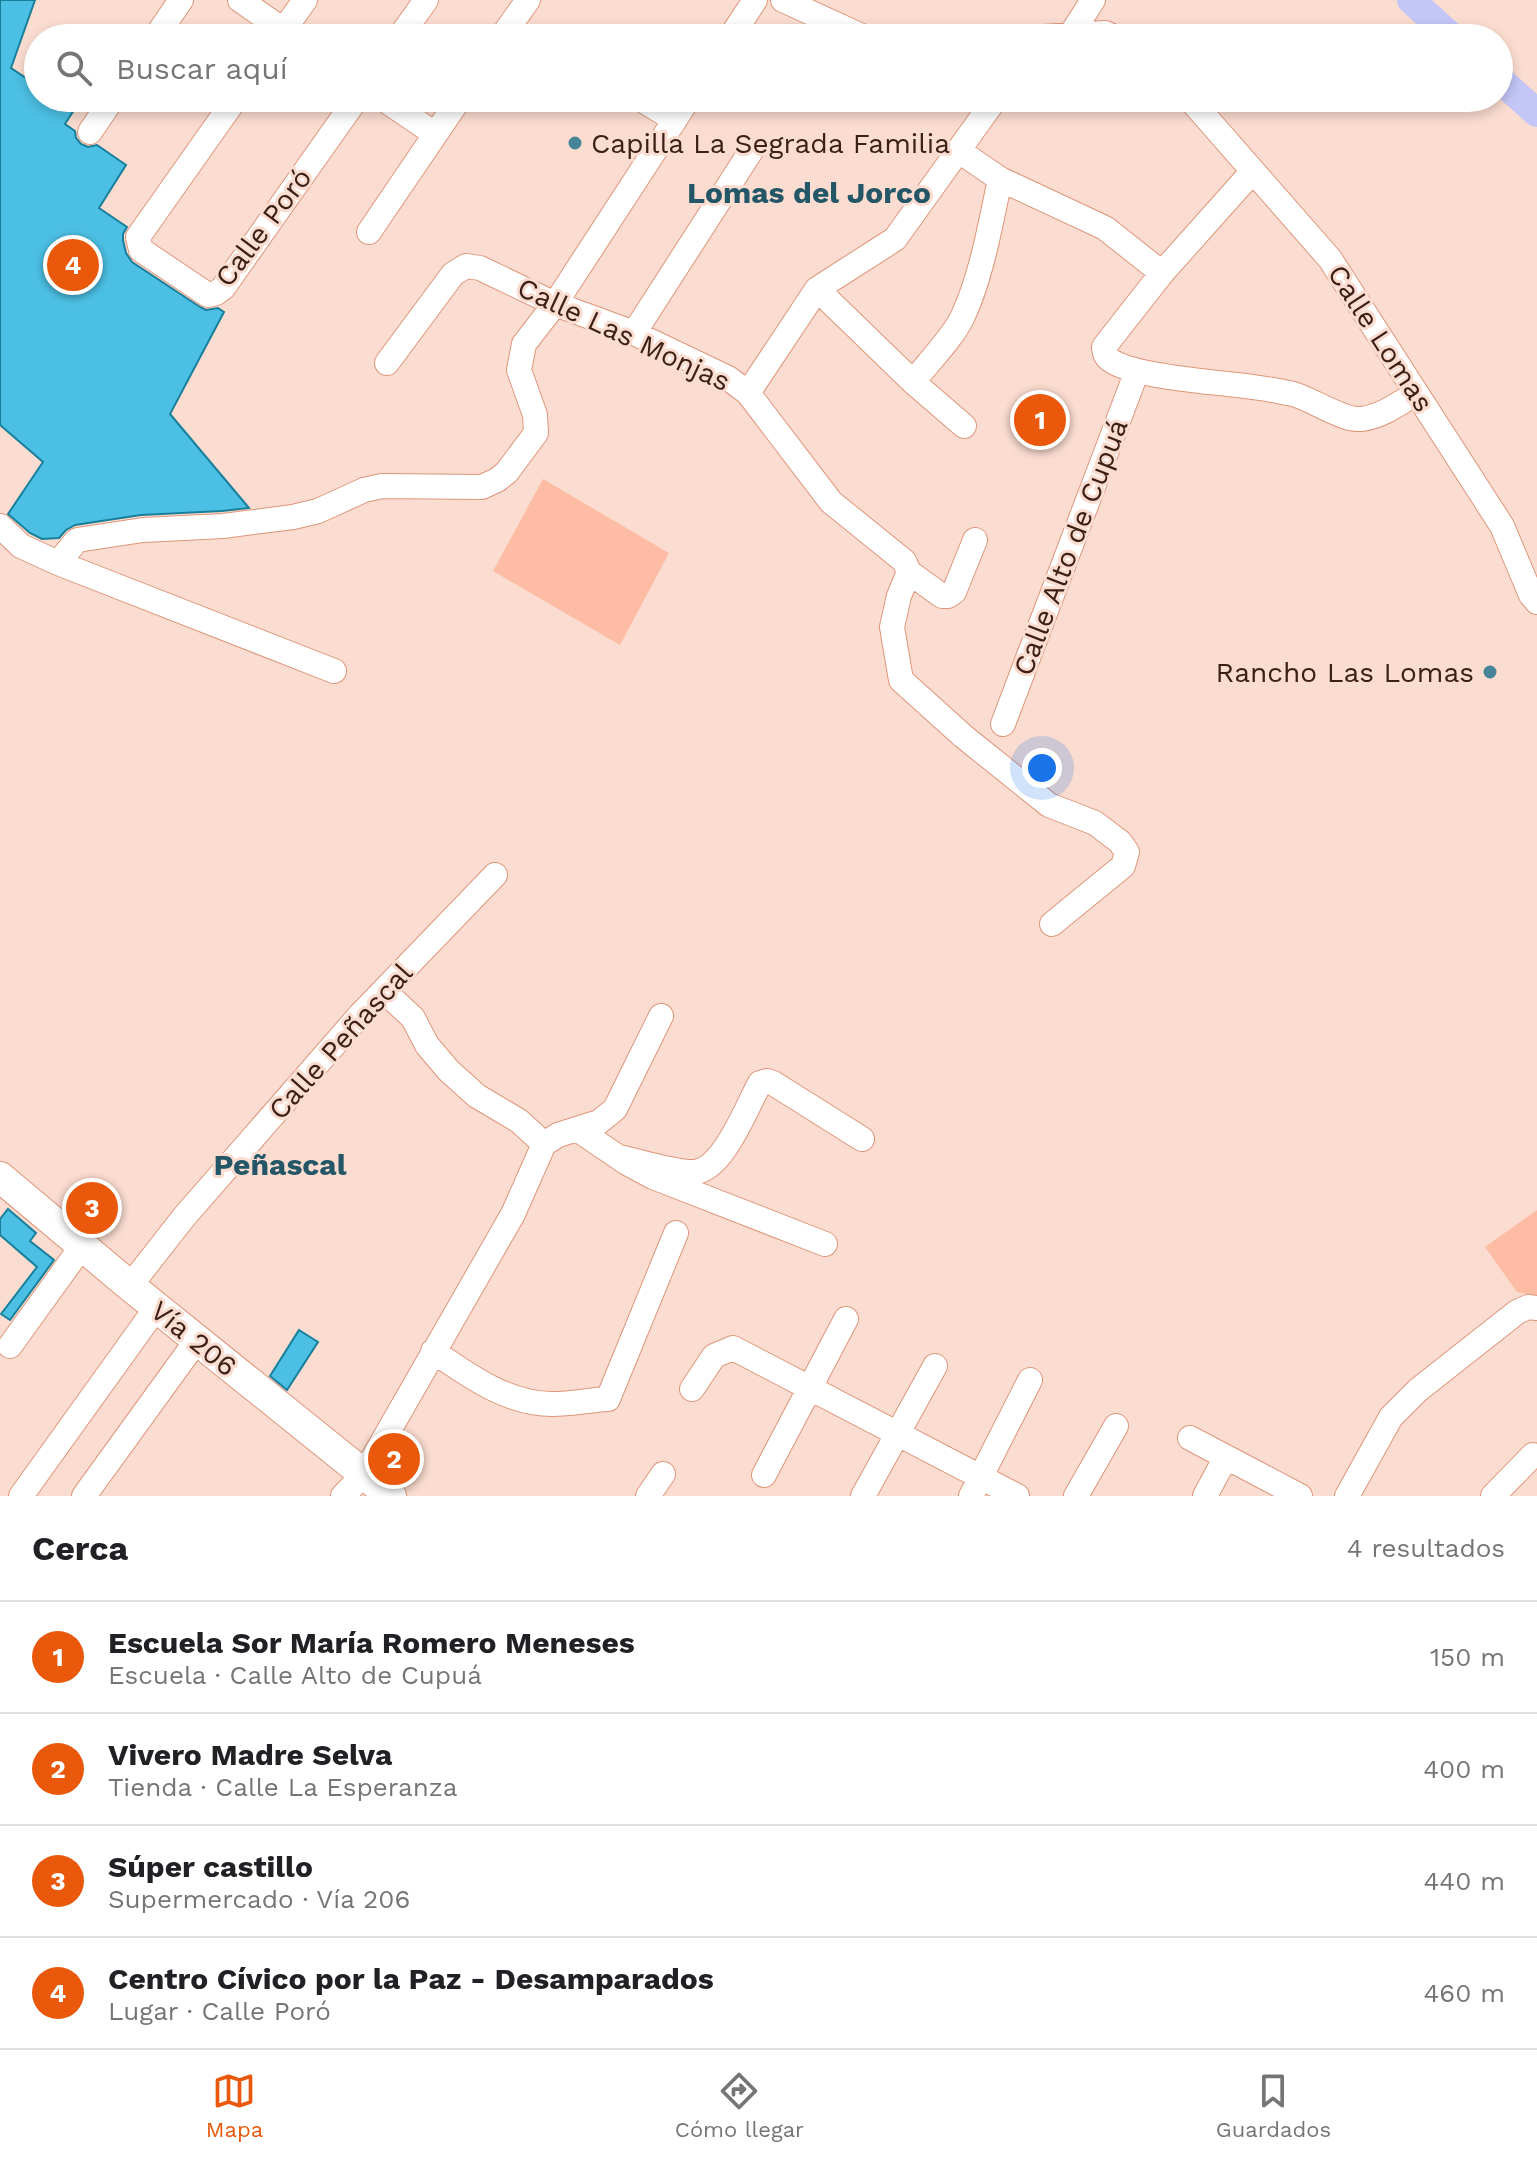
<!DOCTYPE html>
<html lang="es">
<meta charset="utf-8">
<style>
:root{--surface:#fff;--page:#f6f6f6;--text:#202124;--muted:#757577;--line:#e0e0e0;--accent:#ea580c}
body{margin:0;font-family:"Work Sans",sans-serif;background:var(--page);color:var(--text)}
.you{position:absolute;left:1042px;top:768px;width:28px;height:28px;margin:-20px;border:6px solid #fff;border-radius:50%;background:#1a73e8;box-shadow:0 0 0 12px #1a73e833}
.badge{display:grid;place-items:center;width:52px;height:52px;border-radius:50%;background:var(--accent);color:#fff;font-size:26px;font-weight:700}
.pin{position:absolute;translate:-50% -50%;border:4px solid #fff;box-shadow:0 2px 8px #0006}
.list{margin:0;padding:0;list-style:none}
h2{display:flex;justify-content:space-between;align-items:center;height:104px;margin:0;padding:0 32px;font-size:34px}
h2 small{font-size:26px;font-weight:400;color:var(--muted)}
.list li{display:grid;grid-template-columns:52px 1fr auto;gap:24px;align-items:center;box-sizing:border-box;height:112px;padding:0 32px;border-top:2px solid var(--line)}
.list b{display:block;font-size:30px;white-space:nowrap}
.list p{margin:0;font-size:26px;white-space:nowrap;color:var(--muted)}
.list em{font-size:26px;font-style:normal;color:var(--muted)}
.icon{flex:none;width:44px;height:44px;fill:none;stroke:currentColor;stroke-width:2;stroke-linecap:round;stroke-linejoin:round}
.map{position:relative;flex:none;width:1537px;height:1496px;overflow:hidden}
.search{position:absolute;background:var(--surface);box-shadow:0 4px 12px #0003;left:24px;right:24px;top:24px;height:88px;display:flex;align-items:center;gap:20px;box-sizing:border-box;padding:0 28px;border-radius:44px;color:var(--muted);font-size:30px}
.sheet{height:552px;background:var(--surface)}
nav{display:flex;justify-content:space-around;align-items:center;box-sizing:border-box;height:112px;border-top:2px solid var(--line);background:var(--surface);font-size:22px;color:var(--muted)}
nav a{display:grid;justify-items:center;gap:4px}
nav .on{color:var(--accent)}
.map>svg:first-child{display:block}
</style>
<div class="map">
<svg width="1537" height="1496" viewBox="0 0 1537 1496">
<rect width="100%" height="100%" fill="#fbdcd0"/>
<!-- green -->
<path fill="#fdbca3" d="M543,479L669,553L620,645L493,571Z
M1537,1210V1296L1517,1292L1485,1247Z"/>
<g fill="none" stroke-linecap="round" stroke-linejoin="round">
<!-- river -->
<path stroke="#c3c6f7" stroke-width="28" d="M1411,0L1453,38
M1499,79L1537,113"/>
</g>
<!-- building -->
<path fill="#4cc0e4" stroke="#187f9b" stroke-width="2" d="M0,0H35L11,68L38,86V98H56L74,110L65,124L75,131L76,138L81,144L88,147L97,145L126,165L99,208L127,227L123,234V240L126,253L132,262L200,307L206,310L218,308L224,312L170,414L249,508L222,511L141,515L75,525L66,530L59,538L42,539L30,533L8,514L43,462L0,425Z
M8,1209L36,1233L30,1241L54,1260L10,1320L1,1314L37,1267L0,1235V1219Z
M299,1330L318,1342L287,1390L270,1376Z"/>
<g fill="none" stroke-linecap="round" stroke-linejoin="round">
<!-- minor casing -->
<g stroke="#de967a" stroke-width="26">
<path id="minor" d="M240,0L295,38
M783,0L866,38
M1070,36L1093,0
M155,38L181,0
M278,38L305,0
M399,38L426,0
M501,38L528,0
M730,38L755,0
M1028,38L1105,33L1117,38
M236,98L138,237L141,250L208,295L216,293L223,288L357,98
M382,98L435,134
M639,98L675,120
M1189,98L1330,259L1502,526L1531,595L1537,602
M90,132L113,98
M959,151L1000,179L1105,228L1162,273
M1253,171L1162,273L1104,347C1105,353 1104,354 1108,358C1125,375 1202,381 1227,384C1249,386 1271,389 1293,394C1312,399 1343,421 1361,419C1381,417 1400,403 1416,393
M369,232L460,98
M817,289L913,382L964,426
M634,333L751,151
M387,363L453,274L466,266L480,268L555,304L634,333L728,378L748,393L831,502L904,561L909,572L899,596L892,627L901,680L963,736L1049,805L1095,823L1120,842L1127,852L1123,866L1052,924
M913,382C927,364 953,337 962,318C981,279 991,222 1000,179
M748,393L817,289L895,239L996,98
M0,526L21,546L58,563L334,671
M58,563L77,540L143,530L223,526L293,517L318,511L364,490L382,486L482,487L497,480L507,472L536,433L535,415L519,370L524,344L555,304L689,98
M909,572L942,596H948L954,592L975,540
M1003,724L1137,371
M384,991L413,1018L427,1045L449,1071L477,1096L519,1121L544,1144
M577,1129L627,1163L653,1177L825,1244
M619,1157C638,1161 676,1173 694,1172C723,1171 747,1106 760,1083L767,1081L773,1083L862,1139
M130,1286L184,1217L360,1015L495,875
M10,1346L82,1246
M433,1351C468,1375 507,1404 552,1404C571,1404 590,1400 608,1399L676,1233
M692,1389L714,1356L733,1348L1017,1496
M1190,1438L1300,1496
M764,1475L846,1319
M21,1496L156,1308
M84,1496L197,1340
M343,1496L364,1474L513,1214L544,1144L558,1135L599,1122L615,1109L661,1016
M648,1496L663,1474
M863,1496L935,1366
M971,1496L1030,1380
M1076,1496L1116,1426
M1205,1496L1226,1457
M1347,1496L1391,1417L1418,1390L1517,1312L1528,1307L1537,1308
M1493,1496L1533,1455"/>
</g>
<!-- major casing -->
<g stroke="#de967a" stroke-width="32">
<path id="major" d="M0,1177L130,1286L391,1496"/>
</g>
<!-- minor -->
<use href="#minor" stroke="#fff" stroke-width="24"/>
<!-- major -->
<use href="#major" stroke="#fff" stroke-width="30"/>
</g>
<!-- markers -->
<g fill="#458499" stroke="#fbdcd0" stroke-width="3">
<circle cx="575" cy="143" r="8"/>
<circle cx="1490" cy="672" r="8"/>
</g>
<g text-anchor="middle" stroke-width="6" stroke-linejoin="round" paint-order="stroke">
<!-- poi labels -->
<g font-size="28" fill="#3c2015" stroke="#fbdcd0" text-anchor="start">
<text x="591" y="153">Capilla La Segrada Familia</text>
<text x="1474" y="682" text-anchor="end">Rancho Las Lomas</text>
</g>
<!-- street labels -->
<g font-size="28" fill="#3c2015" stroke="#fbdcd0">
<text transform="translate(263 227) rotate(-53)" y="10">Calle Poró</text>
<text transform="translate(624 334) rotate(25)" y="10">Calle Las Monjas</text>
<text transform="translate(1381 338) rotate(57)" y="10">Calle Lomas</text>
<text transform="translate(1070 547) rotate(-69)" y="10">Calle Alto de Cupuá</text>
<text transform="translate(340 1041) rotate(-48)" y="10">Calle Peñascal</text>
<text transform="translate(194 1338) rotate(39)" y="10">Vía 206</text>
</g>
<!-- neighbourhood labels -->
<g font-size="30" font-weight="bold" fill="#235666" stroke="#fbdcd0">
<text x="809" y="203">Lomas del Jorco</text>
<text x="280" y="1175">Peñascal</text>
</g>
</g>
</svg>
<div class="you"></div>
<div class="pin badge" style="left:1040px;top:420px">1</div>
<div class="pin badge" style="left:394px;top:1459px">2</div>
<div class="pin badge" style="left:92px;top:1208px">3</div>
<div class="pin badge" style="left:73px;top:265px">4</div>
<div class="search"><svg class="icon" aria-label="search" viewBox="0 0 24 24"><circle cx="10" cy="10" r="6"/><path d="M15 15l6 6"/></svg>Buscar aquí</div>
</div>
<section class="sheet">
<h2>Cerca<small>4 resultados</small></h2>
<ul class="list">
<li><span class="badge">1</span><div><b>Escuela Sor María Romero Meneses</b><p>Escuela · Calle Alto de Cupuá</p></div><em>150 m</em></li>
<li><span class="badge">2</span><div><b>Vivero Madre Selva</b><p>Tienda · Calle La Esperanza</p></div><em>400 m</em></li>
<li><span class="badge">3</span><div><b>Súper castillo</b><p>Supermercado · Vía 206</p></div><em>440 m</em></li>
<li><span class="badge">4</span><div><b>Centro Cívico por la Paz - Desamparados</b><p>Lugar · Calle Poró</p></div><em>460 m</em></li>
</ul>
</section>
<nav>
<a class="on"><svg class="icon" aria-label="map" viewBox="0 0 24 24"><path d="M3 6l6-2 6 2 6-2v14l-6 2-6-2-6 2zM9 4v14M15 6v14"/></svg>Mapa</a>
<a><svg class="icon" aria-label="directions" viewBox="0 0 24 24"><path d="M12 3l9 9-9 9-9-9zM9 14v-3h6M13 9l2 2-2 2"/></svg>Cómo llegar</a>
<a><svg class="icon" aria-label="saved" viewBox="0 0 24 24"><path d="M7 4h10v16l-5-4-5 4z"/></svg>Guardados</a>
</nav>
